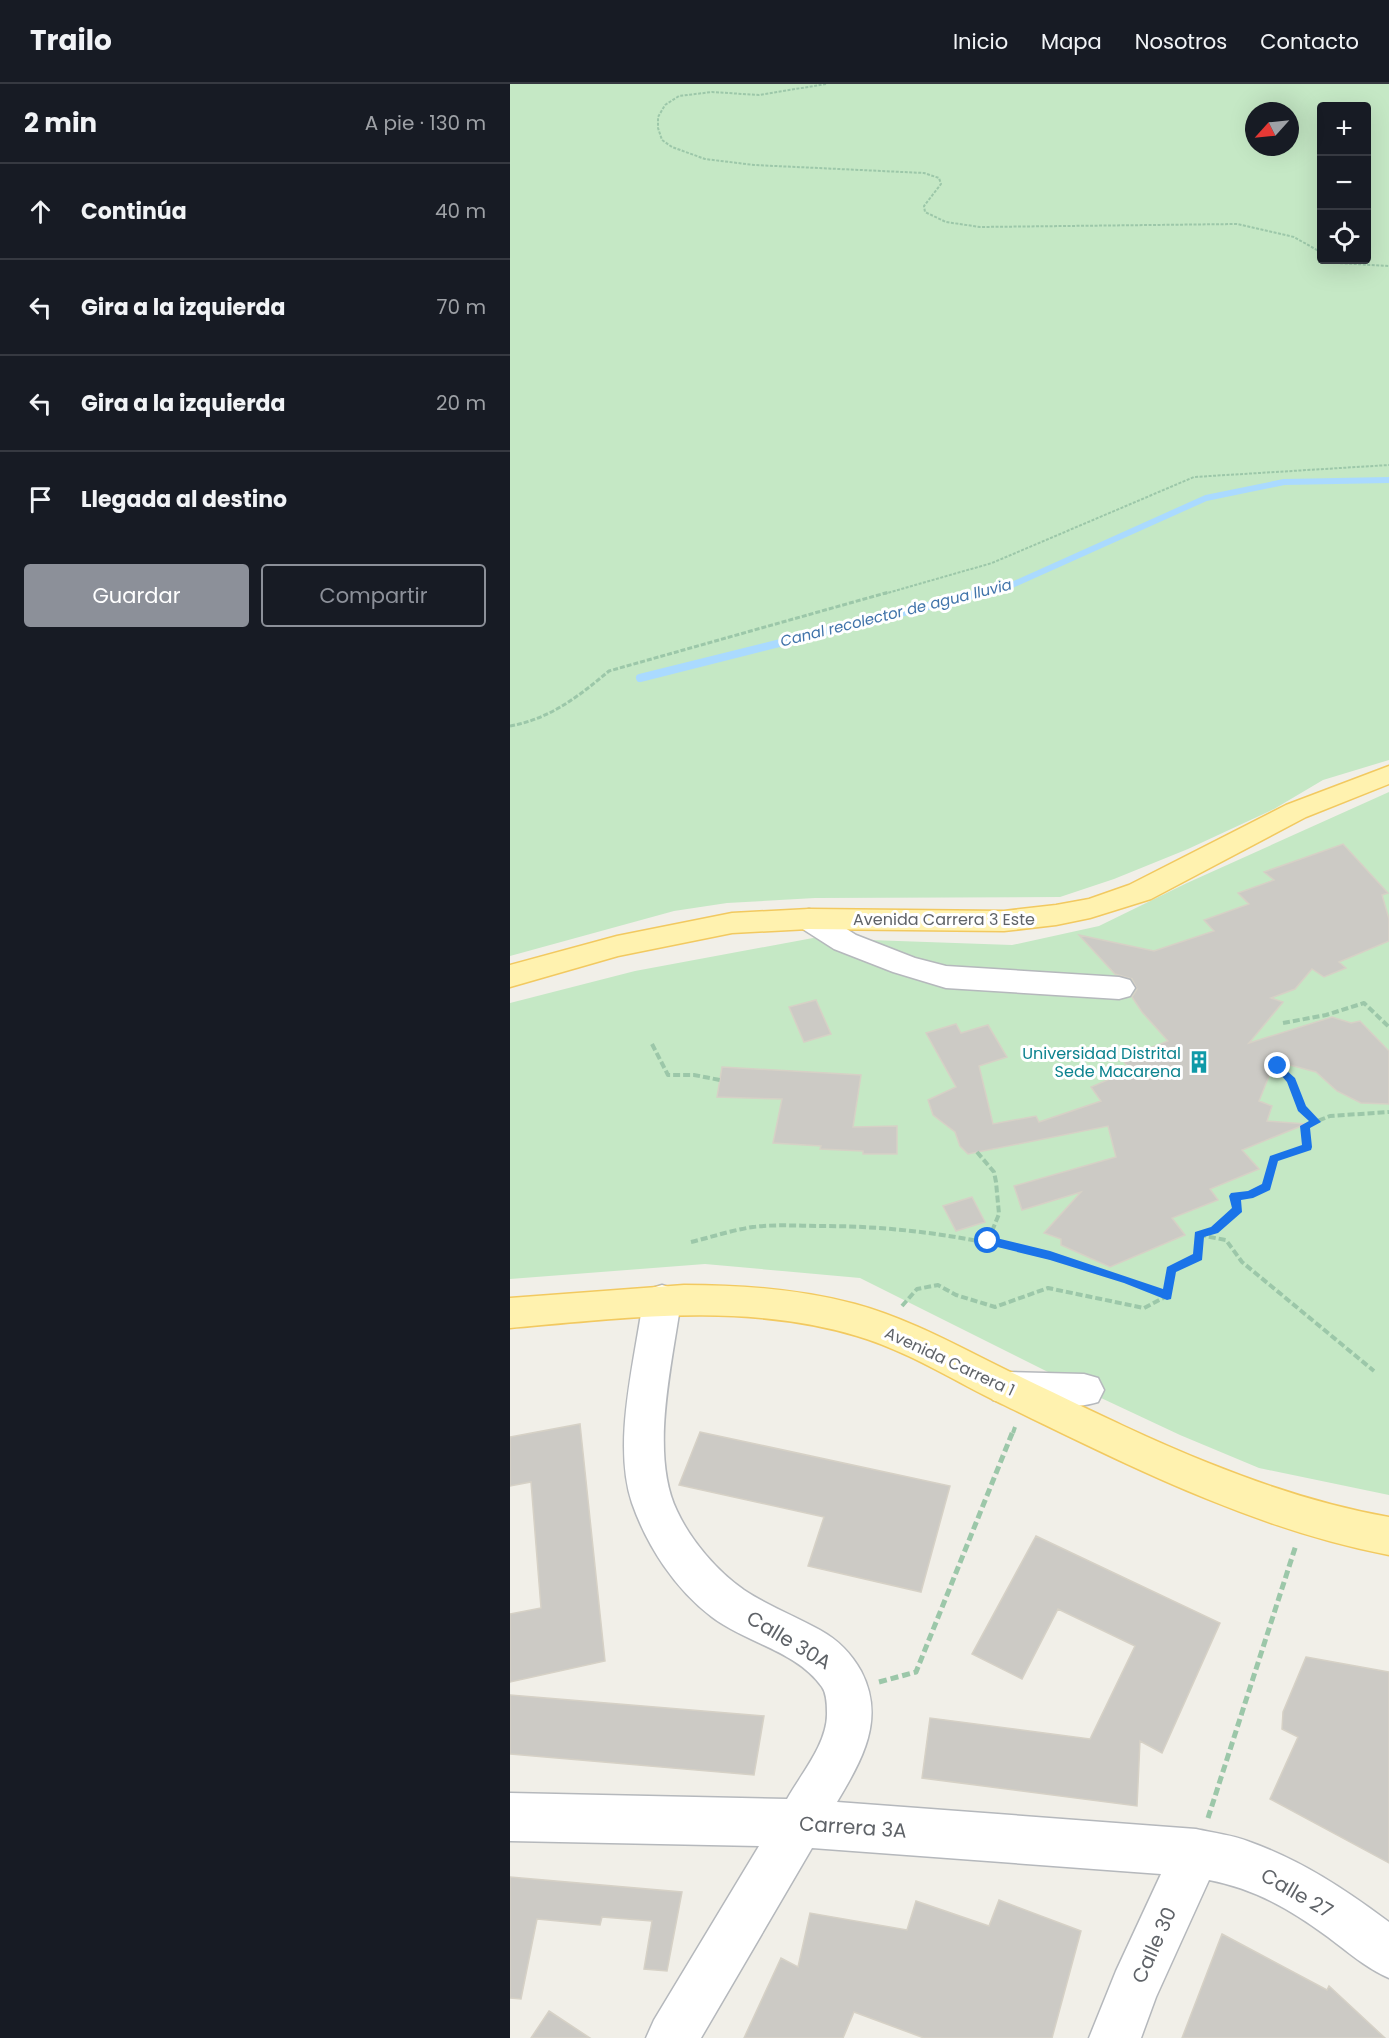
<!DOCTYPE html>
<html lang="es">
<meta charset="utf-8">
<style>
:root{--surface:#171b24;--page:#20242c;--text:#f1f3f6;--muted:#9ea1a6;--line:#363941;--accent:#8c9099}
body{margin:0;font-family:Poppins,sans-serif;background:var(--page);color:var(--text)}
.controls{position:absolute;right:18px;top:18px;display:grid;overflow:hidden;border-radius:6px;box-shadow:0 6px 24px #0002}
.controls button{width:54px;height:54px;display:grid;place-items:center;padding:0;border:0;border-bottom:2px solid var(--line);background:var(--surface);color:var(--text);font:30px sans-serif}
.compass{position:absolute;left:735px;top:18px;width:54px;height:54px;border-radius:50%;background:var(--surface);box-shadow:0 6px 24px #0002;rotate:243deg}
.stop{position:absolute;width:18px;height:18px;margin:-14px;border:4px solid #1a73e8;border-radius:50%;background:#fff}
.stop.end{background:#1a73e8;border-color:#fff;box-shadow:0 2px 6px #0008}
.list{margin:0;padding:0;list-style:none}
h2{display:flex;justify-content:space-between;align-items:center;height:78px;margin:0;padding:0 24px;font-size:26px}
h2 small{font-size:20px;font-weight:400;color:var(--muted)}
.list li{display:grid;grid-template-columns:39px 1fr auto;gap:18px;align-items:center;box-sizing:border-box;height:96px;padding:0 24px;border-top:2px solid var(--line)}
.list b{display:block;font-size:22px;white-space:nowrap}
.list em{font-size:20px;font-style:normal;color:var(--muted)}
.actions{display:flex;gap:12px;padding:18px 24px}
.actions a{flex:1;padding:14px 0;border:2px solid var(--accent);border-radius:6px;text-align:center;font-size:21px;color:var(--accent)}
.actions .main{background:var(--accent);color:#fff}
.icon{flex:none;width:33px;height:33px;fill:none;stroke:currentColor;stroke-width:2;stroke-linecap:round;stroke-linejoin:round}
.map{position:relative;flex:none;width:879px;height:1954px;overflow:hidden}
header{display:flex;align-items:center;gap:36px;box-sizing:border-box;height:84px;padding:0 30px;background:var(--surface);border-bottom:2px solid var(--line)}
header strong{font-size:28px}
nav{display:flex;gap:33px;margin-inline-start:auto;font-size:21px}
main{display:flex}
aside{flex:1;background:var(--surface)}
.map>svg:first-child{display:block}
</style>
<header>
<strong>Trailo</strong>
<nav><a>Inicio</a><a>Mapa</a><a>Nosotros</a><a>Contacto</a></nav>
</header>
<main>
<aside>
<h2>2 min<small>A pie · 130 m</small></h2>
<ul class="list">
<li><svg class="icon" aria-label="ahead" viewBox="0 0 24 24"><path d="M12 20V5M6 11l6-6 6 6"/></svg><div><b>Continúa</b></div><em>40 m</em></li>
<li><svg class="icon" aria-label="left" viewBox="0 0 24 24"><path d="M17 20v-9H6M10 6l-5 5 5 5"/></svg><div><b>Gira a la izquierda</b></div><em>70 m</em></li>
<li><svg class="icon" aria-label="left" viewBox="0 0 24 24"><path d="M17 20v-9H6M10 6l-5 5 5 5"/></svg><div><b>Gira a la izquierda</b></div><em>20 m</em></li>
<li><svg class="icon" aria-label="arrive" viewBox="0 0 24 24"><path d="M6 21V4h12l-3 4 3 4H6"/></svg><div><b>Llegada al destino</b></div></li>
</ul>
<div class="actions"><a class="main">Guardar</a><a>Compartir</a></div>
</aside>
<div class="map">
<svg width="879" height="1954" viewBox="0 0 879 1954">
<rect width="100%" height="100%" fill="#f1efe8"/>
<!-- green -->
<path fill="#c5e8c5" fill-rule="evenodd" d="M0,0H879V676L813,696L764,725L678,765L604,795L550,813L305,814L217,819L164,827L0,872ZM812,22H856V176H812ZM744,27H780V63H744Z
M879,708V1411L749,1384L670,1351L574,1306L350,1194L195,1180L0,1195V919L125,887L303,854L502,861L589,842L677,799Z"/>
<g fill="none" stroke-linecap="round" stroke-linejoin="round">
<!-- stream-far1 -->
<path stroke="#aadaff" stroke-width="6" d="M468,510L502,501L696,414L774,398L879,396"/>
<!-- stream -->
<path stroke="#aadaff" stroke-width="8" d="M130,594L474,508"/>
</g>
<!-- building -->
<path fill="#cccac5" stroke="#d6d1c6" stroke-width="1.5" d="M833,760L878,809L872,811L879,835V857L829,878L836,884L814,893L802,885L785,905L761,914L773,918L739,959L822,933L841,939L850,937L879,967V1020L851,1019L827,1007L806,988L765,977L749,1017L762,1022L757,1037L796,1040L732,1066L749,1085L700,1105L708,1116L662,1134L675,1151L600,1183L551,1161V1155L534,1149L571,1108L512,1126L504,1102L606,1073L598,1042L458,1070L450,1062L445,1048L423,1031L418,1016L446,1003L416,949L446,940L451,949L478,941L497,973L469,982L483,1040L526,1032L529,1038L591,1017L581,1003L621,986L612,975L658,957L632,928L622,913L627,905L622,895L605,890L569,851L644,867L704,847L694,836L739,820L728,809L764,796L754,788Z
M306,916L321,950L294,958L279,923Z
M212,983L351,991L343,1043L387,1042V1070H353V1067L310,1065L311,1062L263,1059L272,1015L207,1013Z
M462,1113L475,1138L446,1147L433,1122Z
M70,1340L95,1577L0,1598V1530L31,1524L21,1398L0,1402V1353Z
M190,1348L440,1402L411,1508L298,1482L314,1433L169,1401Z
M526,1452L710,1539L652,1669L630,1657L627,1722L412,1694L420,1634L580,1655L625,1562L548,1525L512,1595L462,1570Z
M796,1573L879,1588V1779L760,1715L788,1653L772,1645L773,1628Z
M0,1611L254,1632L244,1691L0,1670Z
M0,1793L172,1808L157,1887L134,1885L142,1837L92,1833L90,1841L27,1835L11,1915L0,1914Z
M489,1816L571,1847L542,1954H414L344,1928L333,1954H234L271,1874L288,1883L300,1829L397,1846L406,1817L479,1842Z
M712,1850L817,1906L819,1902L875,1954H672Z
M39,1927L80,1954H21Z"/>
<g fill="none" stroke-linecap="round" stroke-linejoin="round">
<!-- minor casing -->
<g stroke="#b5b8bc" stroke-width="3">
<path id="minor" d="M299,825L310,828L346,851L405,874L436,882L609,893L620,896L625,904L620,912L609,915L436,904L383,888L324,865L288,842L284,835L288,828Z
M152,1201L165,1205L171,1216C163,1277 139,1369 167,1427C181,1457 207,1487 234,1506C258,1522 285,1532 310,1546C328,1556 341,1569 351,1587C376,1635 352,1676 327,1718L686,1745C704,1749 723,1751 740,1758C791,1776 836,1806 879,1838V1894C856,1884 838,1868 818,1853C780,1825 745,1805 699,1796L646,1913L631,1954H579L606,1887L651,1790L302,1764L191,1954H136L144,1936L249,1762L0,1757V1709L277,1715C291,1690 317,1660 317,1630C317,1622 317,1610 312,1603C287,1567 236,1559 202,1533C165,1505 137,1462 122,1419C102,1359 125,1277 133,1216L139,1205Z
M497,1288L574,1290L588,1294L594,1306L588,1318C563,1326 509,1324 483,1316L477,1304L483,1292Z"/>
</g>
<!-- major casing -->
<g stroke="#f2c960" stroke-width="3">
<path id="major" d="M879,682V700L796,733L641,815L580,834L546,841L494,847L299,845L222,849L108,872L0,903V881L107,852L222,829L299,825L494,827L546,821L579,815L619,801L776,721Z
M174,1201C232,1201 288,1205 345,1220C404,1236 456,1267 511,1293C629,1350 749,1410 879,1433V1471C743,1445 618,1381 494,1321C446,1298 398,1267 347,1252C234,1218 115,1234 0,1244V1214Z"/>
</g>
<!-- path-far3 -->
<path stroke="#9cc7a9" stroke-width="2" stroke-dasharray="3 1.5" stroke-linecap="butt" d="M316,0L249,11L202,8L169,12L155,21L148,33V44L152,56L162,63L195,75L244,81L414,89L429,94L431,100L414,122L415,128L436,138L470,143L727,140L784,153L812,169
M822,176L828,179L879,182
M374,510L482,479L684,393L879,381"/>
<!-- path-far2 -->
<path stroke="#9cc7a9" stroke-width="3" stroke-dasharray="5 2" stroke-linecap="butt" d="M0,642C40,635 69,612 99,587L379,508"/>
<!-- path-far1 -->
<path stroke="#9cc7a9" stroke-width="4" stroke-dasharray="7 3" stroke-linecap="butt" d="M773,939L816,931L854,919L879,943
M142,960L158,991H184L210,996
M768,982L781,997L792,1024L806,1038
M467,1068L484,1088L486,1098L489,1130L478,1157
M689,1151L716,1156L732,1178L864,1287
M181,1158C202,1153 222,1146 243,1143C266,1140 289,1142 312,1142C432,1142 544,1169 656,1211
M392,1222L407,1205L428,1201L446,1211L485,1223L538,1204L634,1224L657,1212L661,1186L689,1173V1150L704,1146L728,1125L725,1112L739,1111L756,1103L764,1074L797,1063L795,1042L820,1032L879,1028
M503,1349L505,1343"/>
<!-- path -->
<path stroke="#9cc7a9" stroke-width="5" stroke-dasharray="8 4" stroke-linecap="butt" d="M369,1598L406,1588L503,1347
M698,1734L786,1461"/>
<!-- minor -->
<use href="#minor" fill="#fff" fill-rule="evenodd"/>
<!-- major -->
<use href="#major" fill="#fff2af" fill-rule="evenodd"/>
</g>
<!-- route -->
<path fill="#1a73e8" d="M768,979L785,994L796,1022L811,1038L800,1044L802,1063L801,1066L768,1077L760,1106L743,1114L731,1116L732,1128L708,1149L694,1153L692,1176L666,1188L661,1215L657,1216L614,1199L540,1176L475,1160V1154L478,1152L540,1167L653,1205L657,1183L683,1170L685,1148L701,1143L722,1124L719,1112L721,1109L738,1107L752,1100L760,1072L792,1061L790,1042L799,1037L788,1027L777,998L763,982Z"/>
<!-- icons -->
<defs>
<g id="building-bare" transform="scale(1.8)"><path d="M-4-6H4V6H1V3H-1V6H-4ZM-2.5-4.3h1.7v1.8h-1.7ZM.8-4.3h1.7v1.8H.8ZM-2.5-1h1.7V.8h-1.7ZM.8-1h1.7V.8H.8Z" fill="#0f9aa8" stroke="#fff" stroke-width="2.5" paint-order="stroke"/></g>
</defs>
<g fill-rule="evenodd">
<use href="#building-bare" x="689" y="978"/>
</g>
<g text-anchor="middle" stroke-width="6" stroke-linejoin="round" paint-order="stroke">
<!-- far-water labels -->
<g font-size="15" font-style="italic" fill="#4174aa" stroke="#fff">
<text transform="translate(386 529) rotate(-14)" y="5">Canal recolector de agua lluvia</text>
</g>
<!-- street labels -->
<g font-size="16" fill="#5f6368" stroke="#fff">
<text x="434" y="841">Avenida Carrera 3 Este</text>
<text transform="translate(440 1277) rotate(25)" y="6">Avenida Carrera 1</text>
</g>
<!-- culture labels -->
<g font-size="16" fill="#0d838f" stroke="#fff" text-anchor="end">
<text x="671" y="975">Universidad Distrital<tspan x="671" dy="18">Sede Macarena</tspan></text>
</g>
<!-- near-street labels -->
<g font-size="20" fill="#5f6368" stroke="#fff">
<text transform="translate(279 1556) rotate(31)" y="7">Calle 30A</text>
<text transform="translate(343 1743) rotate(4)" y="7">Carrera 3A</text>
<text transform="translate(787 1809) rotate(30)" y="7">Calle 27</text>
<text transform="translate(644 1861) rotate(-66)" y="7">Calle 30</text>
</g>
</g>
</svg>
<div class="controls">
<button>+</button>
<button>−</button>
<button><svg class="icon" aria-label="locate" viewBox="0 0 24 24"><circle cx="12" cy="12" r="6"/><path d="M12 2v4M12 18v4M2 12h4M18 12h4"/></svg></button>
</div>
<svg class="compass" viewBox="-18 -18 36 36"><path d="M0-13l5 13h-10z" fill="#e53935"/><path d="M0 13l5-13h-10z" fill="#9ea1a6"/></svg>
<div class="stop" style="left:478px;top:1157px"></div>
<div class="stop end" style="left:768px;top:982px"></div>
</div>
</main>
